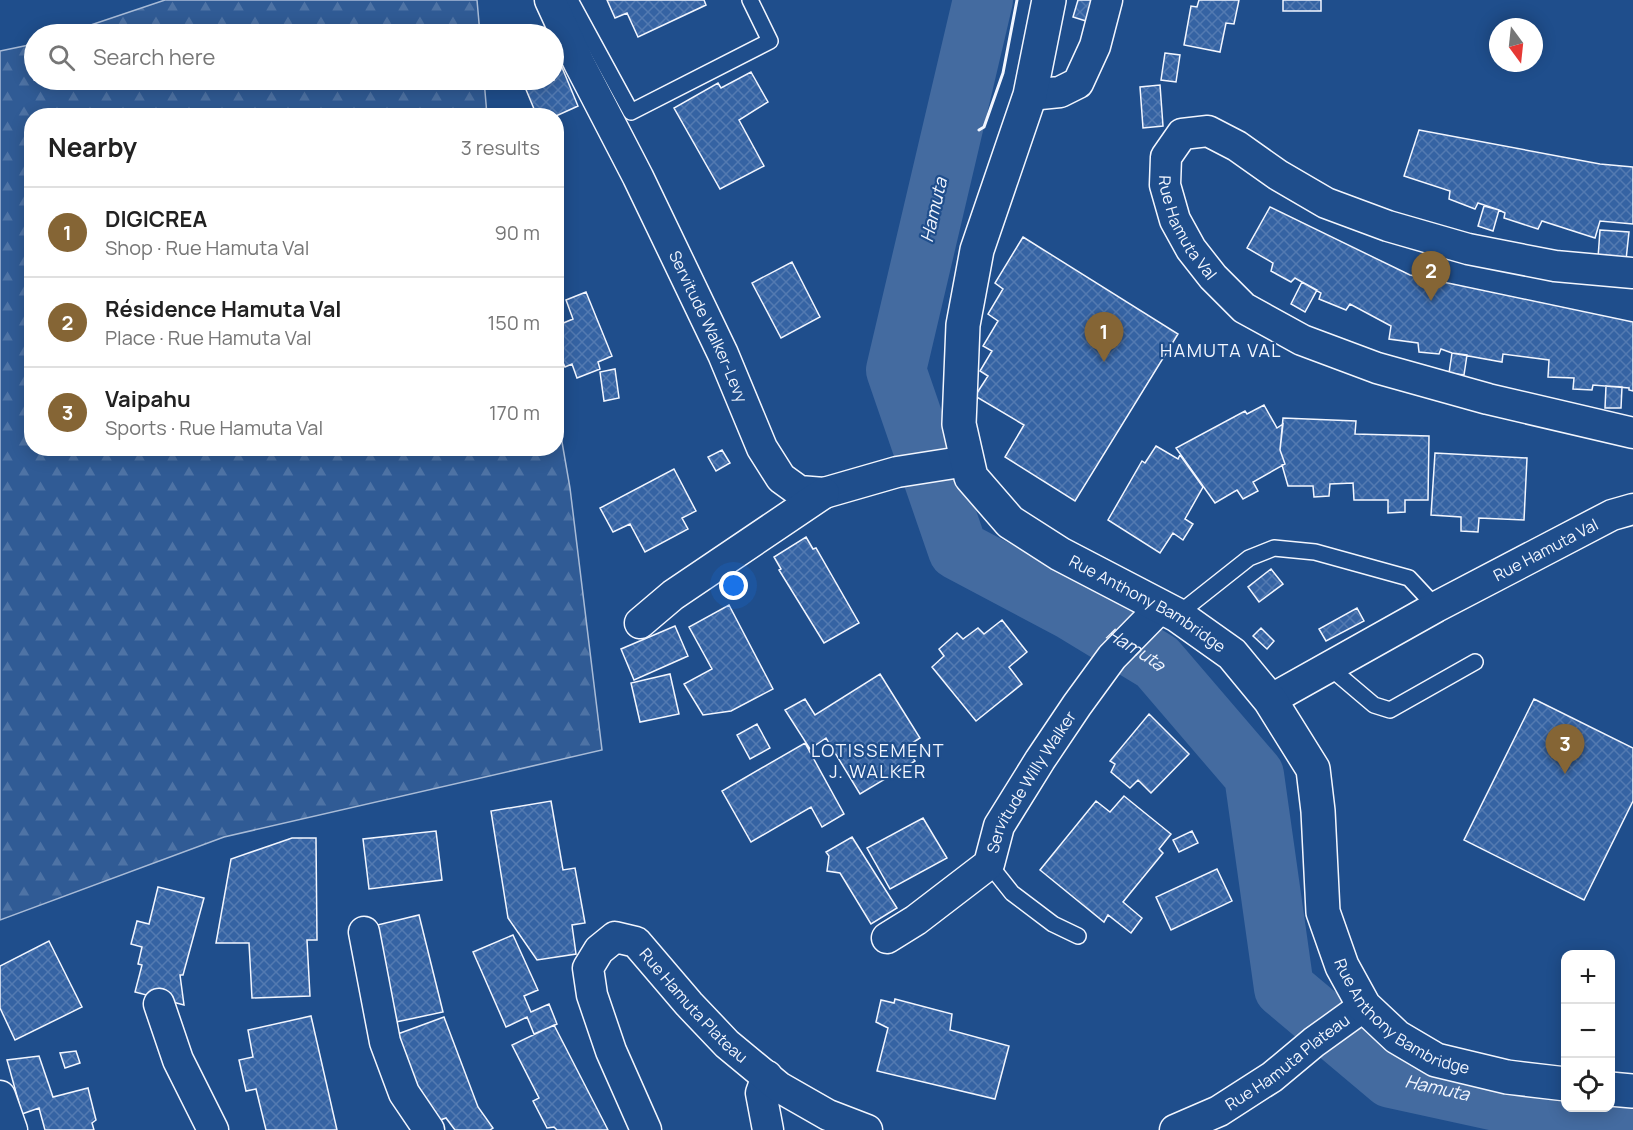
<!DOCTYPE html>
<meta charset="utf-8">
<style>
:root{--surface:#fff;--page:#f6f6f6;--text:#222;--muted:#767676;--line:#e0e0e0;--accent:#856535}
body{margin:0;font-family:Manrope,sans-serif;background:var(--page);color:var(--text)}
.controls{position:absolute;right:18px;bottom:18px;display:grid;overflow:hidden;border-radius:12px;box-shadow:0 3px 15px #0003}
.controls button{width:54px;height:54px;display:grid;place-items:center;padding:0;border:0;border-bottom:2px solid var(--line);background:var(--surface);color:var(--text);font:30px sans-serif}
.compass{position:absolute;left:1489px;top:18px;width:54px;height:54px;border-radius:50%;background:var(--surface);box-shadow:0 3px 15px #0003;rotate:165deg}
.you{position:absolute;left:734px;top:586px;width:21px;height:21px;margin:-15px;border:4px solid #fff;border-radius:50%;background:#1a73e8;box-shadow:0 0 0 9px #1a73e833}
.badge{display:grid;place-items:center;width:39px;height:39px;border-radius:50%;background:var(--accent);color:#fff;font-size:20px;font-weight:700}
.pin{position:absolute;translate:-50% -50px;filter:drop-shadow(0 2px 3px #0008)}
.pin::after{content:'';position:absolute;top:32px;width:21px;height:18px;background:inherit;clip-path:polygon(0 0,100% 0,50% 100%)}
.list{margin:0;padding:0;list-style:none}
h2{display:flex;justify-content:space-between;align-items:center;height:78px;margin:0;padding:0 24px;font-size:26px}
h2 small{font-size:20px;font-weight:400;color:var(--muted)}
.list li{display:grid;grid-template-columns:39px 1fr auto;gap:18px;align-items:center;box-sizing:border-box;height:90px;padding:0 24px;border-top:2px solid var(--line)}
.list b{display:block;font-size:22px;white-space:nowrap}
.list p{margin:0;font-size:20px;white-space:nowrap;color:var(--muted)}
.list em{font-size:20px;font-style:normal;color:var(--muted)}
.icon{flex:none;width:33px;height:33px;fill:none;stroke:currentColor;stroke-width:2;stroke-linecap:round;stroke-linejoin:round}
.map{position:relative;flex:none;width:1633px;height:1130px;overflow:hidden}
.search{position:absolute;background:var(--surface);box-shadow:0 3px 15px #0003;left:24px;top:24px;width:540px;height:66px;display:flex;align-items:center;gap:15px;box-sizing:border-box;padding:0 21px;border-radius:33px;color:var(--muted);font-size:22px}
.panel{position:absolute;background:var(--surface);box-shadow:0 3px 15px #0003;left:24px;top:108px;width:540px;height:348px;border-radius:24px}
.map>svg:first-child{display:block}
</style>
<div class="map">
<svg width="1633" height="1130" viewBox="0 0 1633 1130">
<defs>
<pattern id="forest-firs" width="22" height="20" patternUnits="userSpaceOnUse" patternTransform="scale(1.5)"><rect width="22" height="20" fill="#305b95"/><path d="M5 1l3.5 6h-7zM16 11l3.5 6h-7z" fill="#4e73a5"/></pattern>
<pattern id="building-cross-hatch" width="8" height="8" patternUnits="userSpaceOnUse" patternTransform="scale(1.5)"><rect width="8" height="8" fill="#3563a3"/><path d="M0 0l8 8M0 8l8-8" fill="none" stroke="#537ab1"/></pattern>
</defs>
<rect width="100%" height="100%" fill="#1f4e8c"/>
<!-- forest -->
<path fill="url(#forest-firs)" stroke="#a8bbd7" stroke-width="1.5" d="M165,0H477L480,34H64Z
M34,44V80H484L487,115L32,116V448H556L557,413L570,488L602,750L224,837L0,920V51Z"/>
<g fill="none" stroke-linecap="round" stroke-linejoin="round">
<!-- river -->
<path stroke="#446ba0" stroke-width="60" id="s1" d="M983,0L896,370L958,550L1073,611L1157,662L1254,775L1284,988L1391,1078L1630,1130"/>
</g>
<!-- building -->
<path fill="url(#building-cross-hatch)" stroke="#f2f6ff" stroke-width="1.5" d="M607,0H704L706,5L638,37L627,13L615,18Z
M1078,0H1092L1086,21L1073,17Z
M1199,0H1239L1234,24L1226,23L1220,52L1184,45L1191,6L1197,7Z
M1283,0H1321V11H1283Z
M554,48L578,106L556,116H537L522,80H554Z
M1165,53L1180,55L1176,82L1161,80Z
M751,72L768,102L739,120L764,166L720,189L674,108L718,83L721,88Z
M1160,85L1163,126L1143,128L1140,87Z
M1419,130L1600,164L1633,167V224L1600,221L1595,238L1542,221L1538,229L1504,218L1505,213L1499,210L1478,203L1475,209L1449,199L1450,191L1404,176Z
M1484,206L1499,210L1493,231L1478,226Z
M1270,207L1410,275L1633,322V391L1629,390V388L1593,385L1592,390L1573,389L1574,378L1548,377L1549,360L1503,354L1502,362L1452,353L1441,349L1439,354L1419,352L1418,343L1389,339L1391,326L1350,304L1346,310L1319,299L1321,293L1295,278L1291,282L1271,271L1273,263L1247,248Z
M1600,230L1629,232L1626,260L1598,258Z
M1023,237L1178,334L1075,501L1005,457L1024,425L975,396L988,376L980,371L992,351L983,346L998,321L988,314L1003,289L995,283Z
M792,262L820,317L781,338L752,283Z
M1302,282L1317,290L1305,312L1291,304Z
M586,292L612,356L598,362L600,369L577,378L572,364L565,367L556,347V326L573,319L566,300Z
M1452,353L1467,355L1464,375L1449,373Z
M615,369L619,398L604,401L600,372Z
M1606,386L1622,387L1621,408H1605Z
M1264,405L1277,428L1283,424L1280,450L1285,464L1253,482L1258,491L1243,499L1237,490L1215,503L1176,448L1245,411L1247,414Z
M1283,418L1356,421L1355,434L1429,436L1428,500H1405V512L1388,513V500H1354L1353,483L1330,484L1329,496L1314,497L1313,486H1288L1282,465L1285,464L1280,450Z
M1156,446L1178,459L1180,455L1203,487L1185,519L1193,524L1183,540L1173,533L1160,553L1108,520L1142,461L1145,463Z
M722,450L730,463L716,471L708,457Z
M1435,453L1527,458L1524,520L1479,518L1478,532L1461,531V517L1431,515Z
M674,469L696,511L682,518L688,529L645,552L630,524L613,532L600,508Z
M806,537L813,549L816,548L859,623L824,643L779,570L781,569L774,557Z
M1271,569L1283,584L1259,602L1248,587Z
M729,605L773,689L731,711L703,715L684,684L712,669L689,627Z
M1357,608L1364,621L1326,641L1319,629Z
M1002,620L1027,652L1009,667L1022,684L976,721L932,667L944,656L939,649L957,633L963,639L978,628L984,634Z
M675,626L688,656L634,680L621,649Z
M1261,628L1274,641L1267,649L1253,636Z
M670,674L679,714L640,722L631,683Z
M880,674L920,738L906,747L915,761L860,794L826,738L810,749L785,710L805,699L815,715Z
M1534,699L1633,748V801L1584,900L1464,840Z
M1149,714L1189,754L1151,793L1138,780L1130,788L1111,772L1115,764L1110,761Z
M757,724L770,748L750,759L737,735Z
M805,743L844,814L822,827L811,807L751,842L722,791Z
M1124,796L1171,834L1159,849L1163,853L1123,902L1142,918L1131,933L1108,915L1104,922L1040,870L1096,801L1110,812Z
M551,801L563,870L575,868L585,923L572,925L576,954L537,960L508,918L491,811Z
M923,818L947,858L890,889L867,848Z
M436,831L442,880L369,889L363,839Z
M1192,831L1198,843L1179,852L1173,840Z
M852,837L897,908L871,924L840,873L827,871L829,856L826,852Z
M292,838H316L317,940H307L310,996L252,998L249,943H216L231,859Z
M1217,869L1232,901L1171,930L1156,897Z
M158,887L204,898L183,975H180L184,1005L135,992L142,965L138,964L142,947L131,944L137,921L149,924Z
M419,915L443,1012L391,1023L369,927Z
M513,935L538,990L524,996L531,1012L549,1004L557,1024L534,1034L527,1017L506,1027L473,952Z
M49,941L82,1007L15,1040L0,1008V966Z
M895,999L952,1014L950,1030L1009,1046L995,1099L877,1071L888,1028L876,1022L881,1000L894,1003Z
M311,1016L337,1130H266L256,1089L246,1091L239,1060L253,1057L248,1030Z
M444,1017L478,1107L493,1128L490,1130H455L446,1118L429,1124L395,1035Z
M554,1025L607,1128L608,1130H557L554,1127L547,1128L533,1101L539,1098L512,1045Z
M76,1051L80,1063L65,1068L60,1053Z
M39,1056L53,1097L88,1088L96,1120L92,1123L94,1130H45L39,1108L22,1114L7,1060Z"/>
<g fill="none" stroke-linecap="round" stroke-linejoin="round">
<!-- lane casing -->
<g stroke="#f2f6ff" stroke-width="18">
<path id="lane" d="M570,0L631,112L770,41L750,0
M1177,615L1249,558L1274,548L1315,552L1409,578L1436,607
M1328,666L1374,705L1390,710L1475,662
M989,864L1012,893L1053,924L1078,936"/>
</g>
<!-- street casing -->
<g stroke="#f2f6ff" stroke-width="33">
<g id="street">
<path id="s2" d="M550,0L579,63L638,177L723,354L762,448L781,478L799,491L824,493L897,472L967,461"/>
<path d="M1030,95L1060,92L1078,83L1095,46L1107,0"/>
<path id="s3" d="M1633,273L1555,266L1468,249L1388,226L1326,203L1278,175L1237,146L1208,131L1182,134L1166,157L1165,185L1175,220L1191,249L1213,277L1244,308L1302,340L1377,368L1488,399L1633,433"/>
<path d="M640,623L673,595L824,493"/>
<path id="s4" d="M1270,700L1436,607L1612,515L1633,509"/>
<path d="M364,932L385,1042L404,1093L429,1130"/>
<path id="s5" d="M887,938L916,920L989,864L999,826L1040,760L1077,705L1112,657L1161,607"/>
<path d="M159,1004L178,1060L213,1130"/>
<path d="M767,1076L761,1093L768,1130"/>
<path d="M0,1096L12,1130"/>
<path id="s6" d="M646,1130L611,1051L592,995L588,968L599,950L615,937L636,942L689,1004L727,1044L779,1087L828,1115L867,1130"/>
<path id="s7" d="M1175,1130L1219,1111L1272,1077L1314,1042L1364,1006"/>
</g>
</g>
<!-- secondary casing -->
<g stroke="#f2f6ff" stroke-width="36">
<g id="secondary">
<path id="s8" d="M1049,0L1030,95L977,250L963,325L959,424L971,477L1010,522L1060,554L1177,615L1232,654L1270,700L1313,769L1318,811L1323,912L1342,966L1364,1006L1397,1037L1436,1060L1507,1077L1566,1084"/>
<path d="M1610,1089L1633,1091"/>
</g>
</g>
<!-- lane -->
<use href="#lane" stroke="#1f4e8c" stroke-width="15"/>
<!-- street -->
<use href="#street" stroke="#1f4e8c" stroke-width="30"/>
<!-- secondary -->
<use href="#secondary" stroke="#1f4e8c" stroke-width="33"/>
<!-- wall -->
<path stroke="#f2f6ff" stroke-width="3" d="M979,130L984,127L1003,73L1017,0"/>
</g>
<g text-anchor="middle" stroke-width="4.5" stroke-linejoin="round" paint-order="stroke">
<!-- street labels -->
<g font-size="16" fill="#f2f6ff" stroke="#1f4e8c">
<text dy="6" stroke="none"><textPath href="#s3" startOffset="585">Rue Hamuta Val</textPath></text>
<text dy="6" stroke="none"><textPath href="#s2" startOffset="363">Servitude Walker-Levy</textPath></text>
<text dy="6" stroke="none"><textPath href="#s4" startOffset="314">Rue Hamuta Val</textPath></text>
<text dy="6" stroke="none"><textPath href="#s8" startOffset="710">Rue Anthony Bambridge</textPath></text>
<text dy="6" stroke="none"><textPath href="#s5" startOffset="219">Servitude Willy Walker</textPath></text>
<text dy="6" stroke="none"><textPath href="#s6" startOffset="322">Rue Hamuta Plateau</textPath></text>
<text dy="6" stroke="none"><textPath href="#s8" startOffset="1232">Rue Anthony Bambridge</textPath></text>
<text dy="6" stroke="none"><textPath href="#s7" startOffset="132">Rue Hamuta Plateau</textPath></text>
</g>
<!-- water labels -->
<g font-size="18" font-style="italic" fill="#f2f6ff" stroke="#1f4e8c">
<text transform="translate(934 210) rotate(-77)" y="6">Hamuta</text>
<text dy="6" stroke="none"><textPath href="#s1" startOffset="774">Hamuta</textPath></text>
<text dy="6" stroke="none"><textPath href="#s1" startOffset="1350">Hamuta</textPath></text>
</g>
<!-- neighbourhood labels -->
<g font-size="18" letter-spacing="1.5" fill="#f2f6ff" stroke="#1f4e8c">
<text x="1221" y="357">HAMUTA VAL</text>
<text x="878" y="757">LOTISSEMENT<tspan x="878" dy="21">J. WALKER</tspan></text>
</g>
</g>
</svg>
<div class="controls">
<button>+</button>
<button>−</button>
<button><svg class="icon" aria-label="locate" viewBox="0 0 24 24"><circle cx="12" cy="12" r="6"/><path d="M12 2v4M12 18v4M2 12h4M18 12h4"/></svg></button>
</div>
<svg class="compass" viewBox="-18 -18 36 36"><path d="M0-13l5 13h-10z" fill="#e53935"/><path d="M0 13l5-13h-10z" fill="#767676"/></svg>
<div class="you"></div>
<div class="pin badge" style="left:1104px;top:362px">1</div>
<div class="pin badge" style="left:1431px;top:301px">2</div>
<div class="pin badge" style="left:1565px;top:774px">3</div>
<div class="search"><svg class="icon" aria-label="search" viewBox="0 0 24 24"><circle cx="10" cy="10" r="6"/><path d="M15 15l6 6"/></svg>Search here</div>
<section class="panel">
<h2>Nearby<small>3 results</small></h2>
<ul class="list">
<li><span class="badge">1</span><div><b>DIGICREA</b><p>Shop · Rue Hamuta Val</p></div><em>90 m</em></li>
<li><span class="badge">2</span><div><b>Résidence Hamuta Val</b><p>Place · Rue Hamuta Val</p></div><em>150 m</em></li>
<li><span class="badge">3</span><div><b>Vaipahu</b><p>Sports · Rue Hamuta Val</p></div><em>170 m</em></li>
</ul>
</section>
</div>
